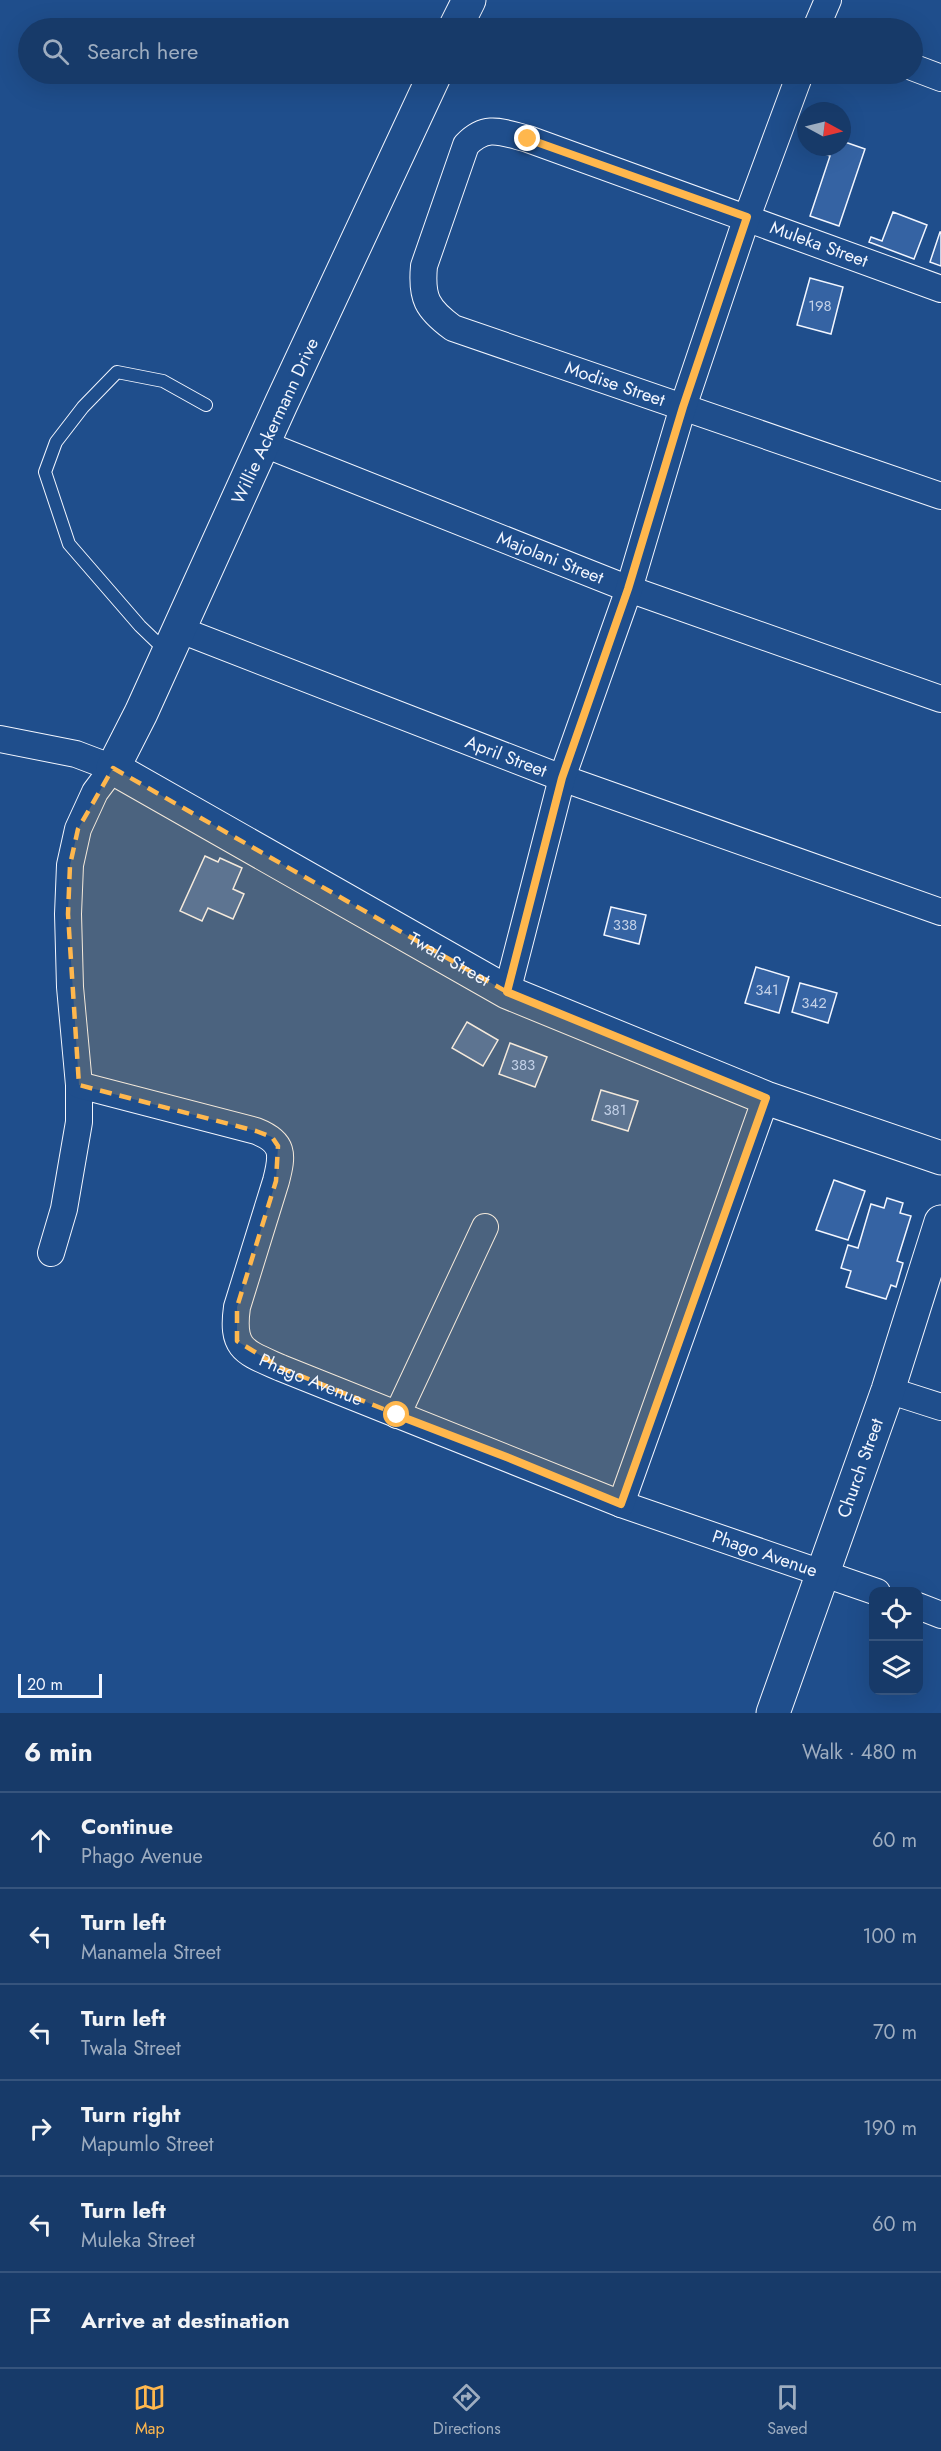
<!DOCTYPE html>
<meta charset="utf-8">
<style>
:root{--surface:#173a69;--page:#244571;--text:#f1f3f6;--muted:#9eadc0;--line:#36547d;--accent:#ffb74d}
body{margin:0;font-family:Jost,sans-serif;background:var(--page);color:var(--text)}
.controls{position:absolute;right:18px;bottom:18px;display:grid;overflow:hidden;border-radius:12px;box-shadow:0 6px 24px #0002}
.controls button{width:54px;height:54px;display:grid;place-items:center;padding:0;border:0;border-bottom:2px solid var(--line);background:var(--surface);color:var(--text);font:30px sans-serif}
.compass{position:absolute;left:797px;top:102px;width:54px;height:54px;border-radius:50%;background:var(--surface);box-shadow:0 6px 24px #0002;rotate:97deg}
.scale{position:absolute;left:18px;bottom:15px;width:84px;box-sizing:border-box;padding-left:6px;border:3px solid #f2f6ff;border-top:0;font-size:16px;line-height:21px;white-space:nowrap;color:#f2f6ff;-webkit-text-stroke:4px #1f4e8c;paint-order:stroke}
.stop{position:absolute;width:18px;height:18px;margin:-14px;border:4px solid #ffb74d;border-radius:50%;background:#fff}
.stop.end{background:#ffb74d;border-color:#fff;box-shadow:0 2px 6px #0008}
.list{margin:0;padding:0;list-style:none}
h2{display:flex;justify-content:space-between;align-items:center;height:78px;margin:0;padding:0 24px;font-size:26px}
h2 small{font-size:20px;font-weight:400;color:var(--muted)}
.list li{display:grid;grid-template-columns:39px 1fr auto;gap:18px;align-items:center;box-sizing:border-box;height:96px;padding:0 24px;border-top:2px solid var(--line)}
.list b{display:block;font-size:22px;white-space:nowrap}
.list p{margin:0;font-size:20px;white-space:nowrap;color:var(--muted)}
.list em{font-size:20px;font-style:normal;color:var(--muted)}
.icon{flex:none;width:33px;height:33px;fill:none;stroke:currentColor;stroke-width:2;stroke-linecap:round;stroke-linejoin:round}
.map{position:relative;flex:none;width:941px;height:1713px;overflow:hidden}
.search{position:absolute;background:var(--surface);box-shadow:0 6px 24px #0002;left:18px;right:18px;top:18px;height:66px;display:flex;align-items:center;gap:15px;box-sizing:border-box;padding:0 21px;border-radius:33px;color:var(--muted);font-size:22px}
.sheet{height:654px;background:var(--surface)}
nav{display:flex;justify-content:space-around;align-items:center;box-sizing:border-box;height:84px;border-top:2px solid var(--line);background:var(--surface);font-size:16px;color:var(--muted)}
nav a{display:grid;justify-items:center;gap:3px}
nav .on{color:var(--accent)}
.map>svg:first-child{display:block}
</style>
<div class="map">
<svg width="941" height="1713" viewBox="0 0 941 1713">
<rect width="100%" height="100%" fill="#1f4e8c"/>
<!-- building -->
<path fill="#3563a3" stroke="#f2f6ff" stroke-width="1.5" d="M842,141L865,149L839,226L810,216L830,156L819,152L821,147H842Z
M893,212L927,225L914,259L869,242L871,237L882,241Z
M940,232H941V266L930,262Z
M810,278L843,287L831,334L797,325Z
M205,856L218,862L220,858L242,868L233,889L244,894L233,919L208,908L202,921L180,911Z
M611,907L646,915L639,944L604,935Z
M756,967L789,977L779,1013L745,1003Z
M800,983L837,993L828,1023L792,1012Z
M467,1022L498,1040L483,1066L452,1048Z
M510,1043L547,1057L535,1087L499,1074Z
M601,1090L638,1101L628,1131L592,1120Z
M834,1180L865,1191L848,1240L816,1230Z
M887,1198L903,1203L900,1213L911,1216L897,1261L903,1263L896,1287L891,1285L886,1299L846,1287L851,1271L841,1268L848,1245L858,1248L871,1204L884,1208Z"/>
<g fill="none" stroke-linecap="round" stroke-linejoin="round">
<!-- lane casing -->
<g stroke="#f2f6ff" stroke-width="14">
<path id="lane" d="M167,652L140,626L69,544L45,472L56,442L83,407L117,372L163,381L206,405"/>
</g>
<!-- street casing -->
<g stroke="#f2f6ff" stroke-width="28">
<g id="street">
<path d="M816,28L828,0"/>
<path d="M912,67L941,78"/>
<path id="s1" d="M941,289L528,139C501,132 486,124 466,145L424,266C421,298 427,309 453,328L941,496"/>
<path id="s2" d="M264,444L629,589L941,699"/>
<path id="s3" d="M178,629L562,778L941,912"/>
<path d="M0,739L76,754L113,768L95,792L78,829L70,865L68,914L70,987L79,1085V1122L64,1209L51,1253"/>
<path d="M507,992L562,778L629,589L683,407L747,217L800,74"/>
<path id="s4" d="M79,1085L256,1131C284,1142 283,1154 276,1181L237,1307C231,1350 245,1352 281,1368L621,1504L877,1592"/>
<path d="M888,1390L941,1407"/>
<path d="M397,1415L485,1227"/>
<path d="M621,1504L766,1098"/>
<path d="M918,1606L941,1615"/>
</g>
</g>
<!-- secondary casing -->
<g stroke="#f2f6ff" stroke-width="35">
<g id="secondary">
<path d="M455,28L469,0"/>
<path id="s5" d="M435,74L281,404L141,713L113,768L507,992L766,1098L941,1158"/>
<path id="s6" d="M773,1713L888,1390L941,1222"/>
</g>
</g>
<!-- lane -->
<use href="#lane" stroke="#1f4e8c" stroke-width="12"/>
<!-- street -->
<use href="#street" stroke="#1f4e8c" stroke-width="26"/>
<!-- secondary -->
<use href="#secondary" stroke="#1f4e8c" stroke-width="33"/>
</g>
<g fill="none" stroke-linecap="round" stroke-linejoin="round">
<!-- route -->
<path stroke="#ffb74d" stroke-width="8" d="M397,1415L509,1458L621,1504L766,1098L507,992L562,778L628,589L683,407L747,217L528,139"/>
</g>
<!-- marked area -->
<path fill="#ffb74d" fill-opacity="0.2" stroke="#ffb74d" stroke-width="4.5" stroke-dasharray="12 8" stroke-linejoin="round" d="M113,768L507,992L766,1098L621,1504L281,1368L237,1341V1307L276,1181L278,1146L272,1137L256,1131L79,1085L68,914L70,865L78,829Z"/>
<g text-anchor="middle" stroke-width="4.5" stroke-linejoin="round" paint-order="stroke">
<!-- number labels -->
<g font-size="15" fill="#c3d1e8">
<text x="820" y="311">198</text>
<text x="625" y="930">338</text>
<text x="767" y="995">341</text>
<text x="814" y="1008">342</text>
<text x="523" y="1070">383</text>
<text x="615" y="1115">381</text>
</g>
<!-- street labels -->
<g font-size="18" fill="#f2f6ff" stroke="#1f4e8c">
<text transform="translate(819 244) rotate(20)" y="6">Muleka Street</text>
<text dy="6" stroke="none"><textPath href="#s1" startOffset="879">Modise Street</textPath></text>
<text transform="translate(275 421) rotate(-65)" y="6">Willie Ackermann Drive</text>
<text dy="6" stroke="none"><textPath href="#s2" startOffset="308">Majolani Street</textPath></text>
<text dy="6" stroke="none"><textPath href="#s3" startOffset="352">April Street</textPath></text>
<text dy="6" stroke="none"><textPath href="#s5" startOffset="1152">Twala Street</textPath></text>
<text dy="6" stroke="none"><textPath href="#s4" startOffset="495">Phago Avenue</textPath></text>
<text dy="6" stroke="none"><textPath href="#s6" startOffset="260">Church Street</textPath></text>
<text dy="6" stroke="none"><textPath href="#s4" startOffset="981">Phago Avenue</textPath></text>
</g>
</g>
</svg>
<div class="controls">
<button><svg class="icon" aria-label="locate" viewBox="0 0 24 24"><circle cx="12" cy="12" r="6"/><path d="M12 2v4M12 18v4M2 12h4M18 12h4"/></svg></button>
<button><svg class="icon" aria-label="layers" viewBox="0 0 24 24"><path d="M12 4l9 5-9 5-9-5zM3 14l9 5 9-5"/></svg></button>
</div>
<svg class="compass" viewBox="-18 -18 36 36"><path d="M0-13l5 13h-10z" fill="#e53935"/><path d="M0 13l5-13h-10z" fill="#9eadc0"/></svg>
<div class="scale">20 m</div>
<div class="stop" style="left:397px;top:1415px"></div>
<div class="stop end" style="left:528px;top:139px"></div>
<div class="search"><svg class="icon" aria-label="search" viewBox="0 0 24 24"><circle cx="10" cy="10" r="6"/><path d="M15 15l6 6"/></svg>Search here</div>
</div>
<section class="sheet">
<h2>6 min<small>Walk · 480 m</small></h2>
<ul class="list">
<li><svg class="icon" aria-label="ahead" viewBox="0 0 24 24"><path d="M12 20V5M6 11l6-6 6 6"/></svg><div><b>Continue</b><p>Phago Avenue</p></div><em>60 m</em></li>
<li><svg class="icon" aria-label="left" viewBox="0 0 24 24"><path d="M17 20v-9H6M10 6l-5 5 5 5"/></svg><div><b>Turn left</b><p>Manamela Street</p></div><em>100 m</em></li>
<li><svg class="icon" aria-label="left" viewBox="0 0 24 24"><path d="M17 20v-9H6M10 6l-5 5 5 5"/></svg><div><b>Turn left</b><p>Twala Street</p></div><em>70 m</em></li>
<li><svg class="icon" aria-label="right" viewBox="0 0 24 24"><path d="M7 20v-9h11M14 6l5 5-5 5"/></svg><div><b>Turn right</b><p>Mapumlo Street</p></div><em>190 m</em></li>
<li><svg class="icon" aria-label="left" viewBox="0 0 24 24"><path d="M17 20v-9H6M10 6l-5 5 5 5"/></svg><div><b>Turn left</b><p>Muleka Street</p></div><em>60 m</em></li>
<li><svg class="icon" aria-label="arrive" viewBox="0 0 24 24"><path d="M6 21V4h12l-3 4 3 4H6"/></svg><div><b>Arrive at destination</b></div></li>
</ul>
</section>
<nav>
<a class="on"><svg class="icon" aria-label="map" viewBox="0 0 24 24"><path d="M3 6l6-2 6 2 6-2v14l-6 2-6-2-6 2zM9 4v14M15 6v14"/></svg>Map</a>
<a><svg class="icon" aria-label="directions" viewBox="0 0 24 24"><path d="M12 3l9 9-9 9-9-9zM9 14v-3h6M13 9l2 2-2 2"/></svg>Directions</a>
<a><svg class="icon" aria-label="saved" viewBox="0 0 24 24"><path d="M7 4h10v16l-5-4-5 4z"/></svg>Saved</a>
</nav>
